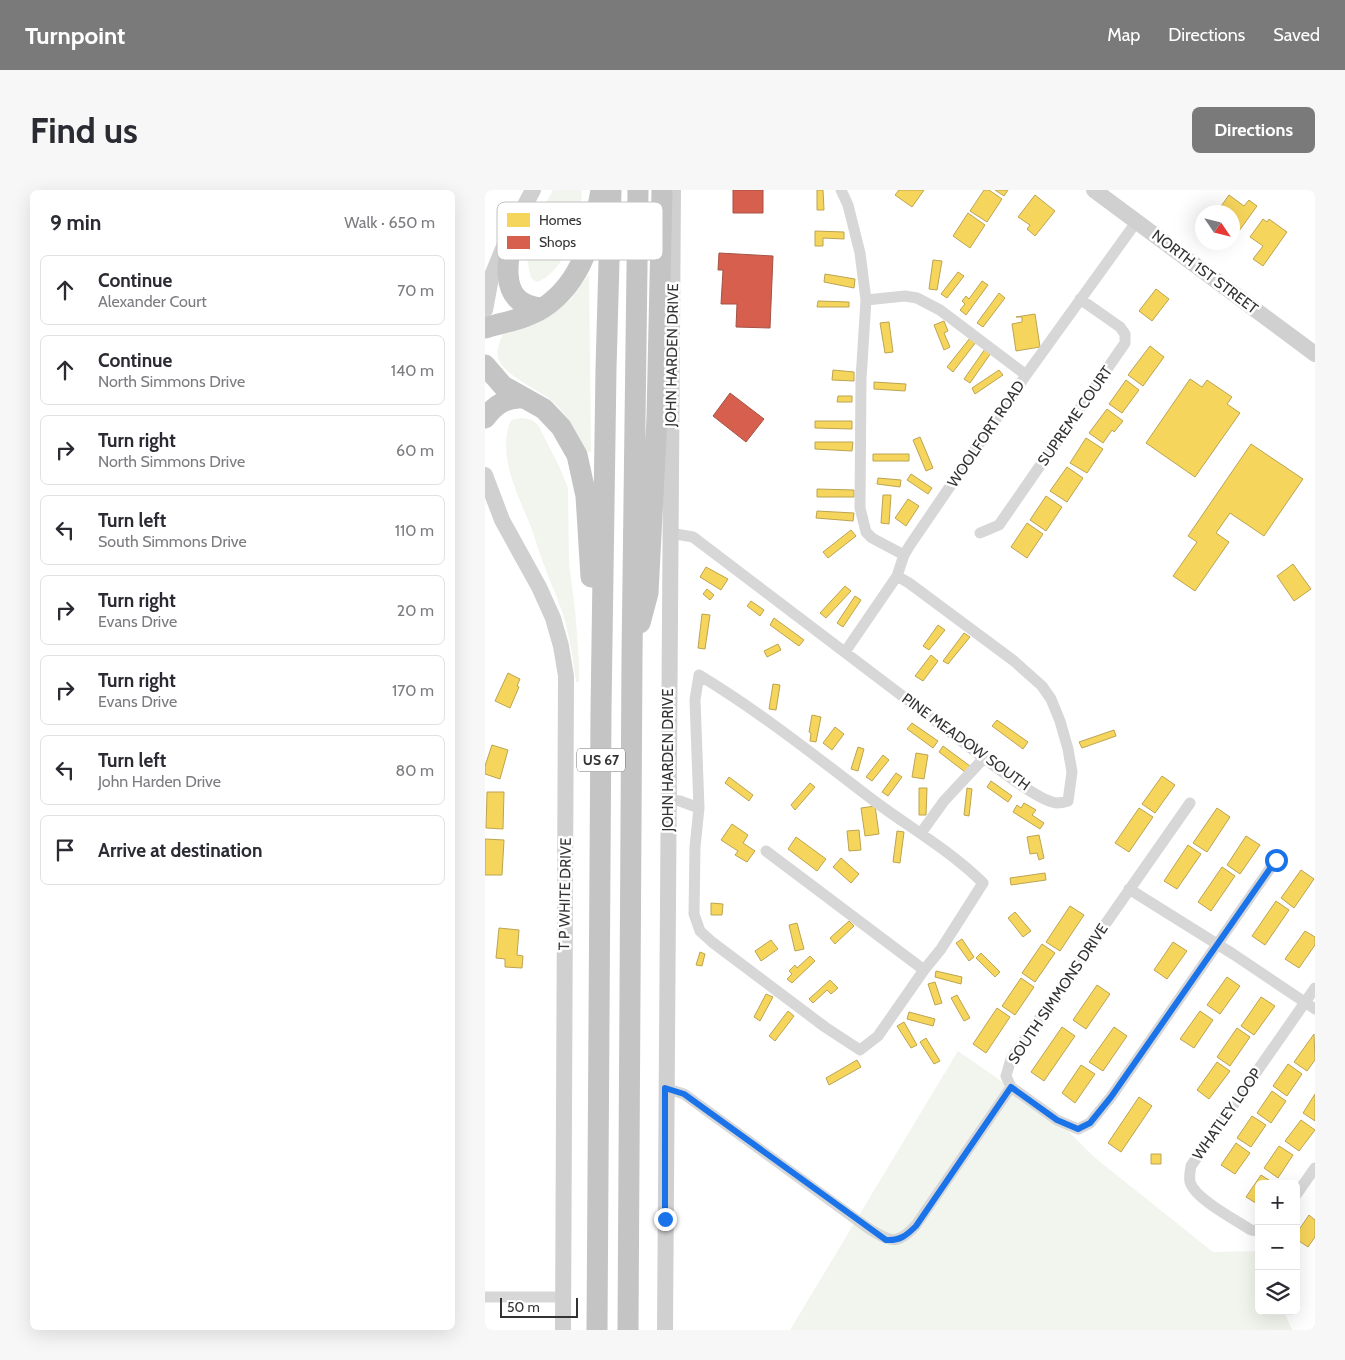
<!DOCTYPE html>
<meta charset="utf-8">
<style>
:root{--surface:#fff;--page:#f7f7f7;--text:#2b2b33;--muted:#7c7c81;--line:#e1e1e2;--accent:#7a7a7a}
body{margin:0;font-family:Cabin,sans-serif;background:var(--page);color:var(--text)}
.controls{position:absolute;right:15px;bottom:15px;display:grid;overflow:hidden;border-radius:8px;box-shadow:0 5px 20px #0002}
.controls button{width:45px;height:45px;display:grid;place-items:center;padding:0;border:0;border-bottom:1px solid var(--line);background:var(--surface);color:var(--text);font:25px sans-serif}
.compass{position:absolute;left:710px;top:15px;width:45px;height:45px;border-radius:50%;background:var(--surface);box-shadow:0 5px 20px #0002;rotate:125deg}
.scale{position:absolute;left:15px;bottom:12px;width:78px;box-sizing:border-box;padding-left:5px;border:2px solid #333;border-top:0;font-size:14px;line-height:18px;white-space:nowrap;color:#333;-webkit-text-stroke:4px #fff;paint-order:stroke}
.stop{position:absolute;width:15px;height:15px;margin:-11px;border:4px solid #1a73e8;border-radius:50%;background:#fff}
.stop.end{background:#1a73e8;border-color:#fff;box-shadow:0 1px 5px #0008}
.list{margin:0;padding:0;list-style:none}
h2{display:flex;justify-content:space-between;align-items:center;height:65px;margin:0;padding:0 20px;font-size:21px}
h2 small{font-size:16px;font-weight:400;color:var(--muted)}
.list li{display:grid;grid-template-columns:32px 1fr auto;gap:15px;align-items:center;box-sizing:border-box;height:70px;margin:0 10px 10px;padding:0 10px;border:1px solid var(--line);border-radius:8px}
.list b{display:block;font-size:19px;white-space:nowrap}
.list p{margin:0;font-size:16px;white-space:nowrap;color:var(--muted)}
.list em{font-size:16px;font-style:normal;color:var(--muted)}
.icon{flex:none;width:28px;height:28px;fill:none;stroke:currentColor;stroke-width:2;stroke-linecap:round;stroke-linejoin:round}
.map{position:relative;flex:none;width:830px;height:1140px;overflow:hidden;border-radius:8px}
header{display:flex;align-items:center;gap:30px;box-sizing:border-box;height:70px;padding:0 25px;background:var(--accent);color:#fff}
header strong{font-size:24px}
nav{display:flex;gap:28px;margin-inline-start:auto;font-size:18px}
.intro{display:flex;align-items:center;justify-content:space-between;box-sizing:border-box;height:120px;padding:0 30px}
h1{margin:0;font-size:35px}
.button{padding:12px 22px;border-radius:8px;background:var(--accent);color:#fff;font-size:18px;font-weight:700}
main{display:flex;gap:30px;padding:0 30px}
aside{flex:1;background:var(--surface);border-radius:8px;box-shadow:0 5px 20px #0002}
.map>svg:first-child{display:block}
</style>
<header>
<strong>Turnpoint</strong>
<nav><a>Map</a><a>Directions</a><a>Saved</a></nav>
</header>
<div class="intro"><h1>Find us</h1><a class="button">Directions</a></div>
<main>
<aside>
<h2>9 min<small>Walk · 650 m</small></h2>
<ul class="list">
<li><svg class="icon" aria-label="ahead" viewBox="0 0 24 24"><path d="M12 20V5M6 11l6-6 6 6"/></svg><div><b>Continue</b><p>Alexander Court</p></div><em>70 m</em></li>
<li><svg class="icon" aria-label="ahead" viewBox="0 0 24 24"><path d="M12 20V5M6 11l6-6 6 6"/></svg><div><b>Continue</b><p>North Simmons Drive</p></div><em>140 m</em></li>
<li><svg class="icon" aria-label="right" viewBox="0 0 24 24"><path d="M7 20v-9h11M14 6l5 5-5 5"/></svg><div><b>Turn right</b><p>North Simmons Drive</p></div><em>60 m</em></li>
<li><svg class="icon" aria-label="left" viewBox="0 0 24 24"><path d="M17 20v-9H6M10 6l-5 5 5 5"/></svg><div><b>Turn left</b><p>South Simmons Drive</p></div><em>110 m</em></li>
<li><svg class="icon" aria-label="right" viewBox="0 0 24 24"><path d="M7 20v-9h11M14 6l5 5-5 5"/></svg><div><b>Turn right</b><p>Evans Drive</p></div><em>20 m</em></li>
<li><svg class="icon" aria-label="right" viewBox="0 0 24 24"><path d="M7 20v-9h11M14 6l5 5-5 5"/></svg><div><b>Turn right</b><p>Evans Drive</p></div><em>170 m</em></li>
<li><svg class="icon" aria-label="left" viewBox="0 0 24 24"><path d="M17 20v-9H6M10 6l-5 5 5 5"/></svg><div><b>Turn left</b><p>John Harden Drive</p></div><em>80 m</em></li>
<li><svg class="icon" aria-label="arrive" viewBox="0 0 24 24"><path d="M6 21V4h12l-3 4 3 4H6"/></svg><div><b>Arrive at destination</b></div></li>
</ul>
</aside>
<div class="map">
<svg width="830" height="1140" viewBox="0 0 830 1140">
<rect width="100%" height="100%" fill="#fff"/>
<!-- green -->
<path fill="#f1f5ed" d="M68,0H97C96,13 95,27 91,39C86,57 70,87 52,92L46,88C43,76 40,60 42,49C46,31 60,16 68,0Z
M104,84L106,262H103C92,244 83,225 67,211C53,199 24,188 15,172C9,163 15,151 19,142L71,121L86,109Z
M37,228L47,230L53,235L74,276L83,298L84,374L90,419L94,471V492H91C88,469 85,447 78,425C73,408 65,392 59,375C53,361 50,346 44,332C31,301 12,263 26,230Z
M473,861L572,930L609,967L728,1062L774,1061V1121H799L807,1140H305Z"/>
<!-- homes -->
<path fill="#f6d55c" stroke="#bca450" d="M332,0H338L339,20H332Z
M414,0H439L427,17L410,5Z
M499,0H504L517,9L502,32L485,21Z
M510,0H523L519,6Z
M550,5L570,21L550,46L542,39L545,35L533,27Z
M744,5L759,16L764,10L772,16L754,41L748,37V22H732Z
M483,23L500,35L485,58L468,46Z
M778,29L782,32L784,29L802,42L778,76L768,69L778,56L765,47Z
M330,41L359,42V49L338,48V56H330Z
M448,70L457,71L452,100L444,99Z
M473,82L479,86L462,108L456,104Z
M340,84L370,89L369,98L339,92Z
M497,91L503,95L481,125L475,120L480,114L477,111L481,106L484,109Z
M671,99L684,109L667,131L654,121Z
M514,103L520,108L498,137L492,133Z
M333,111L364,112V117H332Z
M550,124L555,157L531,161L527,134L537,132V127H531Z
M459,131L463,141L459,143L465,157L459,160L449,135Z
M404,132L408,162L400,163L395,133Z
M485,148L491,152L468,182L462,177Z
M665,156L679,167L658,196L643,185Z
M500,159L506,163L485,193L479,189Z
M348,180L369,182V191L347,190Z
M514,180L518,185L490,204L487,198Z
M705,189L717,197L722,190L747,207L742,214L755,223L710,287L661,253Z
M641,190L654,200L637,223L624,214Z
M389,192L421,194L420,201L389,199Z
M353,206H367V212H352Z
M622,219L638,231L629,242L627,240L618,253L604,243Z
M330,231H367V239L330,238Z
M435,247L448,278L441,281L428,250Z
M601,248L618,259L602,283L585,273Z
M330,252H368L367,261L330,259Z
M766,254L818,289L779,346L745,323L731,343L744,352L710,401L688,386L712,352L703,346Z
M388,264H424V271H388Z
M582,277L598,288L582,312L565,301Z
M426,284L447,298L443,304L422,290Z
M393,288L416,290L415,297L392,294Z
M332,299L369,300V307H332Z
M398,305H406L404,334L396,333Z
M561,306L577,317L561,341L545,330Z
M423,309L434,316L421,336L410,328Z
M332,321L369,323L368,331L331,328Z
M542,333L558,344L542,368L526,357Z
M366,340L371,346L343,368L338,362Z
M808,374L826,399L809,411L792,386Z
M221,377L243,389L236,400L215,387Z
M360,396L366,401L341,428L335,423Z
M222,399L229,405L225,410L218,404Z
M370,406L376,410L358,437L352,433Z
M266,411L279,420L275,426L262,416Z
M217,424L225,425L220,459L213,458Z
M289,428L319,450L314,456L285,435Z
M453,435L460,440L444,460L438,456Z
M479,443L485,447L463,474L458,471Z
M293,454L296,460L282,467L279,461Z
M446,465L453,471L438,491L430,486Z
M23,483L35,489L32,496L34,497L25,518L10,511Z
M288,494L295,495L291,520L284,519Z
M327,525L336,527L331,552L325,551L326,543L324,542Z
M512,530L543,552L538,559L507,536Z
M427,533L453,551L448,558L422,539Z
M350,537L359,544L347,560L338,553Z
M629,540L631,546L597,558L594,552Z
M7,555L23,560L15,589L0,584V576Z
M458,556L485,576L480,582L454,562Z
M373,557L379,559L373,581L366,579Z
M431,563L443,565L439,589L427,587Z
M398,565L404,570L387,591L381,587Z
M411,583L417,587L403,606L397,602Z
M677,586L690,595L670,623L657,614Z
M244,587L268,605L264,611L240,593Z
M506,591L527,606L523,612L502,597Z
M325,593L330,597L310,620L306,615Z
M434,598H442L441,625H434Z
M482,598L487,599L484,626L479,625Z
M2,602H19L18,639L1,638Z
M539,613L551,620L547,625L559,633L555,639L528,622L532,615L536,618Z
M390,616L394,644L380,646L376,618Z
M654,618L668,627L644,662L630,653Z
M732,618L745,627L722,662L708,653Z
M247,634L263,645L258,653L270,661L262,672L250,665L253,661L236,650Z
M374,640L376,660L364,661L362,641Z
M412,641L419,642L415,673L408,672Z
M554,645L559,668L554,670L552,663L545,664L542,647Z
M761,646L775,655L755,684L742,675Z
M311,647L341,669L332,681L303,659Z
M0,649L19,650L17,685H0Z
M703,655L716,664L692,699L679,691Z
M356,668L374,684L366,693L348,677Z
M737,677L750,686L726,721L713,712Z
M816,680L829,689L809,718L796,708Z
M560,683L561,690L526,695L525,688Z
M791,711L804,720L780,755L767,746Z
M226,713L238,714L237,725H226Z
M585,716L599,725L575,761L561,752Z
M530,722L546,741L538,747L523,728Z
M364,731L369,736L350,754L345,748Z
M312,733L319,759L310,761L304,735Z
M14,738L34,740L32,765L38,766L37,778L20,777V769L11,768Z
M820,741L830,747V755L814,778L800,769Z
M477,749L489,767L484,771L471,753Z
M286,750L293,759L276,771L270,761Z
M688,752L702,761L682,789L669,780Z
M557,754L570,763L550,792L537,783Z
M215,762L220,764L217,776L211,775Z
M496,763L515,782L510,787L491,768Z
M325,766L330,771L307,793L302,789L307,784L304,781L310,775L312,778Z
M451,781L477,787L476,794L450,787Z
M742,787L755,796L735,824L722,815Z
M536,788L549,797L530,825L517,816Z
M345,790L353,798L346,804L342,800L328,813L324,809Z
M450,792L457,813L450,815L443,794Z
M612,795L625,804L601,839L588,830Z
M281,804L288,807L275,831L269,827Z
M472,805L485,828L479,831L466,808Z
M776,807L790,816L769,845L756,836Z
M512,818L525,827L501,863L488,854Z
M303,821L309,826L290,851L284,846Z
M715,821L728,830L709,858L695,849Z
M424,822L450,829L448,836L422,829Z
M419,832L432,855L426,858L412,836Z
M577,837L590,846L559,891L546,882Z
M629,837L642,846L618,881L604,872Z
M752,838L765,847L745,876L732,867Z
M829,844L830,870L822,881L809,872Z
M441,848L455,871L449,874L435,852Z
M372,870L376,877L344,895L341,888Z
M732,872L745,881L724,909L712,900Z
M803,874L817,884L802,906L788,896Z
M596,875L610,884L590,913L577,903Z
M787,901L801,911L786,933L772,923Z
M830,904V931L818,923Z
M654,907L667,916L636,962L623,953Z
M767,926L781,935L766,957L752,948Z
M816,930L830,940L814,961L800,951Z
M751,953L765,963L750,984L736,975Z
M794,956L808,965L793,988L779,978Z
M666,964H676V974H666Z
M776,985L790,994H774V1015L761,1007Z
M824,1025L830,1030V1047L823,1057L811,1049V1044Z"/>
<!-- shops -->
<path fill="#d6604d" stroke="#a55245" d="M248,0H278V23H248Z
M234,63L288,66L285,138L251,137L252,114H236L238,80H233Z
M245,203L279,229L261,252L228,226Z"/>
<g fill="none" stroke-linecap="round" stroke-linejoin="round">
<!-- street -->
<path stroke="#d7d7d7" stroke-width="11" d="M356,0L363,15L375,63L381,110L376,189L375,318L381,342L387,348L419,365
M381,110L420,106L432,108L455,120L541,185
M185,343L208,347L499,568C514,579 555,612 572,613C575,613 580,612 583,611L587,582L583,559L575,531L566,509L557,496L529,471L424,393L412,386
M495,343L514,335L640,153V144L635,137L595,109
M360,462L412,386L419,365L425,355L541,185L652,31
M214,485C277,523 334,569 392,613C427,639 467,662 498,693L456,759L439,780L393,846L375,860L340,837L227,752L215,741L209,724L210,657L214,618L210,510Z
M183,610L195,611L214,618
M436,643L459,611L499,568
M281,661L439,780
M644,699L748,764L830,819
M526,897L572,930L593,939L605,933L626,907L791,670
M526,897L521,886L526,869L705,613
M180,898L199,904L383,1038C405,1052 412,1056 431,1035L526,897
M811,1005L830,978
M774,1041L766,1040C751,1030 710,1009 705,992C704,986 705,981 706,976L830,798
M0,1107H77"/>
<!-- secondary -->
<path stroke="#d0d0d0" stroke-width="16" d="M609,0L830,164
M0,120L6,88L22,49L48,0
M0,285L17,330L54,397L68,428L76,456L81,486L78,1140
M180,1140L188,0"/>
<!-- highway -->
<path stroke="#c4c4c4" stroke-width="21" d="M34,24C25,57 6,115 57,118
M0,138C19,132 41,129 58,118C99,91 108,45 116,0
M0,175L18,196L59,219L76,237L92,265L101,306L106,387
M0,228C10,215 21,207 37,208
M155,433L163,403L172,227L177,0
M112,1140L116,521L121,179L126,0
M143,1140L147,467L153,0"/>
</g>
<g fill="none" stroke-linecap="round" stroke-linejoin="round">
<!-- route -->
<path stroke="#1a73e8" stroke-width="6" d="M180,1029V898L199,904L401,1050C415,1051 422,1045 431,1036L526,897L572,930L593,939L605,933L626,907L791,670"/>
</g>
<g text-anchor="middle" stroke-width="5" stroke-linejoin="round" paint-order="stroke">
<!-- shield labels -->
<rect fill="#fff" stroke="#707070" stroke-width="1" x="92" y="558.5" width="48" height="23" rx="4"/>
<g font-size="14" font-weight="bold" fill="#333">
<text x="116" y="575">US 67</text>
</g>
<!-- street labels -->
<g font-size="15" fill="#333" stroke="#fff">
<text transform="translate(720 82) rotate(37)" y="5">NORTH 1ST STREET</text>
<text transform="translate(187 165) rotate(-89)" y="5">JOHN HARDEN DRIVE</text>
<text transform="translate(590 226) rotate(-55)" y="5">SUPREME COURT</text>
<text transform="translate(501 244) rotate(-56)" y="5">WOOLFORT ROAD</text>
<text transform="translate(481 552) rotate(36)" y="5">PINE MEADOW SOUTH</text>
<text transform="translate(183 570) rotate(-90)" y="5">JOHN HARDEN DRIVE</text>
<text transform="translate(80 704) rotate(-89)" y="5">T P WHITE DRIVE</text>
<text transform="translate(573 804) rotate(-56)" y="5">SOUTH SIMMONS DRIVE</text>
<text transform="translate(742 924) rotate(-55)" y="5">WHATLEY LOOP</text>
</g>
</g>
<!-- legend -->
<rect x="12" y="12" width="166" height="58" rx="8" fill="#fff" stroke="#c2c2c2" stroke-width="1"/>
<rect x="22" y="23" width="23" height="14" fill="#f6d55c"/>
<rect x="22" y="46" width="23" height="13" fill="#d6604d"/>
<g font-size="14" fill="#333">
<text x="54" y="35">Homes</text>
<text x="54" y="57">Shops</text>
</g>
</svg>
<div class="controls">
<button>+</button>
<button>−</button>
<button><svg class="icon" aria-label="layers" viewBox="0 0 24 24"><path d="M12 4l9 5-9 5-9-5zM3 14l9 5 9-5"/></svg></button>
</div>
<svg class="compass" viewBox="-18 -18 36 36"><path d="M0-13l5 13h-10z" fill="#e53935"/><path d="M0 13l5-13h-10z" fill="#7c7c81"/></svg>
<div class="scale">50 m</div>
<div class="stop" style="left:791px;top:670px"></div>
<div class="stop end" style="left:180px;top:1029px"></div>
</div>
</main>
